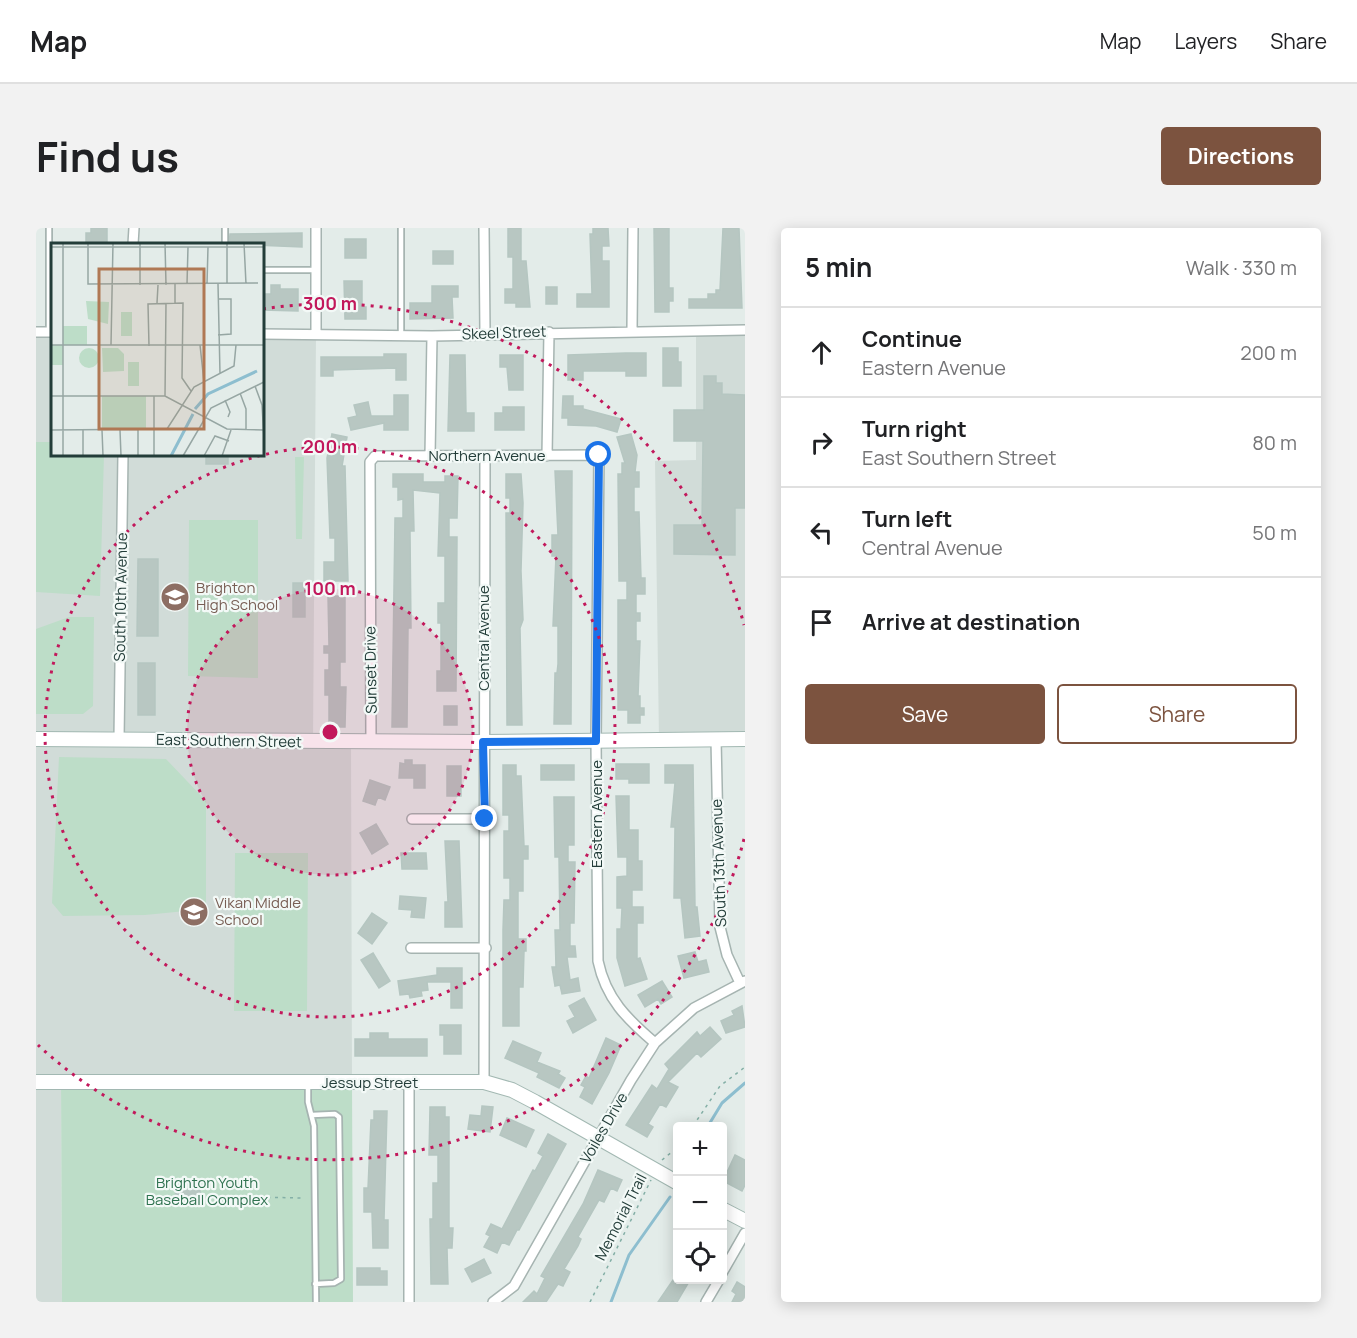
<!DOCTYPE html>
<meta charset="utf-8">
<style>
:root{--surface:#fff;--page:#f2f2f2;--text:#202124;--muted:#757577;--line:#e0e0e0;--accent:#7c533f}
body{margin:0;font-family:Manrope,sans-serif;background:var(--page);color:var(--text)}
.controls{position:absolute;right:18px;bottom:18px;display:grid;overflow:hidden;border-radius:6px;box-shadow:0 3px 15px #0003}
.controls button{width:54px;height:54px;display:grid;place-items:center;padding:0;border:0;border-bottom:2px solid var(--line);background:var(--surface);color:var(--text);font:30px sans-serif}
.stop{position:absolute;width:18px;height:18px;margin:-14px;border:4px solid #1a73e8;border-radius:50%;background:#fff}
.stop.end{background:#1a73e8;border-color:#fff;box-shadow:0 2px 6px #0008}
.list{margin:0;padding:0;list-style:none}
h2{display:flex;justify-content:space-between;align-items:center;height:78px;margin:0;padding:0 24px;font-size:26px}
h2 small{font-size:20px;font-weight:400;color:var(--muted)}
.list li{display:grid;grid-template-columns:39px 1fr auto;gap:18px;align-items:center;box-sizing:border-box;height:90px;padding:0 24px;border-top:2px solid var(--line)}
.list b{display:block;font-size:22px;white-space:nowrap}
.list p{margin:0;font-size:20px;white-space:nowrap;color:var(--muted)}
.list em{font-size:20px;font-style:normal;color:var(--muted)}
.actions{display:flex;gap:12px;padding:18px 24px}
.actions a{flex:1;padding:14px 0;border:2px solid var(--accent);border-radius:6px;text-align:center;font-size:21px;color:var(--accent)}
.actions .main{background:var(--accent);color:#fff}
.icon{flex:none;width:33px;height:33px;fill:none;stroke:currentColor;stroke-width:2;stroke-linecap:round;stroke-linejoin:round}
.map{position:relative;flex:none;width:709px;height:1074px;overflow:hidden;border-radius:6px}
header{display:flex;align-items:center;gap:36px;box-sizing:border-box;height:84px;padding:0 30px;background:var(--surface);border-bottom:2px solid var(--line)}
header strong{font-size:28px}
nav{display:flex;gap:33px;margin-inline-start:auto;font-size:21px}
.intro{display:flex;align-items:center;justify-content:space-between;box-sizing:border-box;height:144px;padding:0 36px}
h1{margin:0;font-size:42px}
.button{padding:15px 27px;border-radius:6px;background:var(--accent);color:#fff;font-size:21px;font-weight:700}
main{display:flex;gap:36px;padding:0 36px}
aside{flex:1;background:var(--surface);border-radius:6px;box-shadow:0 3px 15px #0003}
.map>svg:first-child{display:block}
</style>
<header>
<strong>Map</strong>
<nav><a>Map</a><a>Layers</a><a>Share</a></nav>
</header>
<div class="intro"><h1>Find us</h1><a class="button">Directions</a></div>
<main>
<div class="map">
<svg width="709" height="1074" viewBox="0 0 709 1074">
<rect width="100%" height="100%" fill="#e3ece9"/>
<!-- built -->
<path fill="#d1dcd8" d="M660,102H709V511L623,512L619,233L660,232Z
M0,104H16V226H226L227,106H280L277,513L315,514L316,855L25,854L26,1074H0Z"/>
<!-- green -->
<path fill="#bdddc8" d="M0,214H16V226L68,227L64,368L0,364Z
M259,229H268L266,311H260Z
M153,292H222V450L152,448Z
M33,389H58L57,478L47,486H0V401Z
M23,529L130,531L170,573V681L109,687L27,688L16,675Z
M199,625H272L271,783H198Z
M25,854L316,855L317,1074H26Z"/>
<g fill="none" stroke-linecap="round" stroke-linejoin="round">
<!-- stream -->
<path stroke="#8dbecf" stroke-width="3" d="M672,898L686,875L709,855
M575,1074L593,1027L634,969"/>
</g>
<!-- building -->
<path fill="#b8c7c2" stroke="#b5c6c1" stroke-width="1.5" d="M55,0H71V16H50V5H55Z
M472,0H485V33H490L494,79H480V75H469V61H477V29H472Z
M557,0H572L573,18H566V33H573V79H541V66H556L554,6H557Z
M618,0H633V60H637V73H633V84H619Z
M687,0H703L706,80H653V71H672V66H680V62H684Z
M266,5V19L193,16L194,6Z
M309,11H330V30H309Z
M397,23H417V36H397Z
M308,53H326V79H330V91H309Z
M235,57H244V61H262V83L226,82V66H235Z
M396,58H422V69H416L417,90L374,91V75H396Z
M510,59H521V76H510Z
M627,120H642V134H645V158H627Z
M590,125H610V148H590V143H547V152H532V127Z
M348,126H370V152H360V140L297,142V148H285V129H348Z
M414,127H429L430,185H438V203H412Z
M464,127H487V162H473L471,139H464Z
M668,148H680V155H686V166L709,167V280H699V327L638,326V297H666L667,213H638V182H668Z
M358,167H372V202H348V195L315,202L312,190L321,188L318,177L332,174L335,188H358Z
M527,168H537V178H547V181L585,191L581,204L560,198L532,197V190H526Z
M467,179H488V202H459V185H467Z
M296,206L311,209L306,238H309L312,353H288V334H299V310H294L291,230Z
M595,206L601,227L599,244H603V259H598V284H603L605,350H609V366H600V385H604V393H600V413H604L602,468H604V480H608V487H604V495H592V482H582V372H591V353H583L582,246H586V235H589L581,209Z
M170,228H192V236H170Z
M519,243H536L535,496H518L519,445H521L522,436V398H517L520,328H516V307H522Z
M357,246H387V254H409V248H422L421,290H413V309H421L420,463H401V443H405V395H402V375H409V328H402L404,265L377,262L378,303H374L375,400H372L371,499H356L359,290H367V271L362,272V259H357Z
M470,246H485L487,275L485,343L487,392L484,400L486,497H471L470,285H474V270H470Z
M102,331H122V408H101Z
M257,355H269V389H257Z
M292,368H309V434H304V459H310L309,499H293V467H289V442H293V425H288V418H293Z
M102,435H119V487H102Z
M408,478H421V497H408Z
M369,532H376V537H389V560H378V550H363L364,535L369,536Z
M580,536H613V555H593V551H580Z
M467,537H480V548H485L488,618H492V631H487V663H482V711H490V723H488L487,759H483V798H467V702L468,672H474V650H468V603H473V587H467Z
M505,537H538V552H505Z
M629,537H657L659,679H661L664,708L649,710L645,670H638L639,599H635L639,555H629Z
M411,538H425V568H411Z
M334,552L354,559L349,572L342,569L339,577L327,573Z
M580,568H593V602H602V633H606V662H596V679H607V695H601V731L604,730L611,751L589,758L581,730V701H585L586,680H581V649L591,648V629H582Z
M518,569H538V617H532V634H539L538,695H534V718H539L540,729H531L534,752L542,750L544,763L526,766L524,757L519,758L516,739H520L519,702H524L523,629H519Z
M340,596L352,616L336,626L324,605Z
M409,613H423L426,699H409V674H412Z
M365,625H390L391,641H366Z
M364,668L390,670L388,690L375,689L376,682L363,681Z
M336,685L351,695L336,716L322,705Z
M659,724L662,734L670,732L673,744L648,750L642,728Z
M337,725L354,753L343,760L325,732Z
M401,740H426V780H415V754H391L392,762L385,763L386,768L374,770L373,766L364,767L362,753L401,747Z
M626,753L636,769L625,776L622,771L609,779L602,767Z
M548,770L560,792L537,805L531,793L539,789L533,778Z
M706,778L709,799L690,805L685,793L698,787L696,783Z
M404,797H425V826H408V807H404Z
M674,799L685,811L665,829L661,825L632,854L642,859L630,879L624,876L612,896L617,899L611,909L590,897L616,857L621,861L633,841L629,836L661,804L664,808Z
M334,805H352V811H391V828H319V811H334Z
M570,810L585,817L573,845L556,876L544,869L549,859L545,857L550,848L553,850Z
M477,813L505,825L501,834L524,843L522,846L529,850L523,860L501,849L503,845L469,830Z
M446,878L457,879L454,904L432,901L434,887L445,888Z
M394,879H409V889H413V1000H417L416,1020H411L412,1056H395L394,991H397V955H402V927H393Z
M338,883H351L348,992H352V1020H337L336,984H328V960H332L335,892H338Z
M471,890L498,902L490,919L464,907Z
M512,906L530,916L483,1002H481L473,1017L466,1014L461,1025L448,1019L454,1008L450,1006L455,996L466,1001L497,942L499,943L507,928L502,925Z
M699,927L709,932V957L706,963L687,953Z
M562,942L586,952L581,963L575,960L568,974L563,972L542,1009L545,1011L542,1018L528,1041L534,1044L527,1058L522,1056L510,1074H487L498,1063L501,1066L509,1050L505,1048L547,976Z
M140,957H164V975H139Z
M448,1031L455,1045L436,1054L429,1041Z
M321,1040H344V1043H351V1057H321Z
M637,1052H654L641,1074H622Z
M701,1054L709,1059V1074H696L700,1066L696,1063Z"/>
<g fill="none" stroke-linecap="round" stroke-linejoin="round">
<!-- lane casing -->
<g stroke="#a6b4b1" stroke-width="8">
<path id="lane" d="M13,0V104
M189,0V16
M365,0V107
M226,42H280
M272,855V874L278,898L280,1074
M276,887L299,886L303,889L305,1051L298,1055L279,1056"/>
</g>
<!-- street casing -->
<g stroke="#a6b4b1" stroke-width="12">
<path id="street" d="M448,0L449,105
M97,16L98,0
M596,102L597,0
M0,104H16
M226,106L396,108L709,102
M280,106V0
M394,228L396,108
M511,228L513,104
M83,511L87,226
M680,511L684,699L691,727L704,755
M335,514L334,234L339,228L563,227L560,513L562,733C570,771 591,791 619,815
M376,591H449
M375,720H450
M373,854V1074
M448,854L449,228
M686,1045L709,1005
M457,1074L478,1058L595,852L619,815L658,780L709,753
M670,1074L683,1052"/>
</g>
<!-- secondary casing -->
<g stroke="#a2b8b2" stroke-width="16">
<path id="secondary" d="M0,511L447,514L709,511
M0,854H448L476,862L499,874L642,955
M686,981L709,993"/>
</g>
<!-- path -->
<path stroke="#84afa6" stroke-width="1.5" stroke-dasharray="3 4.5" stroke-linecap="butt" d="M657,898L684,858L709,839
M626,932L642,919
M164,968L266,970
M554,1074L615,952"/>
<!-- lane -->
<use href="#lane" stroke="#fff" stroke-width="4.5"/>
<!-- street -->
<use href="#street" stroke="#fff" stroke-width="9"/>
<!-- secondary -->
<use href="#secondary" stroke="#fff" stroke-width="14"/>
</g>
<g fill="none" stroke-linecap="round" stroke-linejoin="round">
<!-- route -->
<path stroke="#1a73e8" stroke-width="8" d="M449,591L447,514L560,513L563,227"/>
</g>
<!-- distance rings -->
<circle cx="294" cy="504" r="143" fill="#c2185b" fill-opacity=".12"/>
<g fill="none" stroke="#c2185b" stroke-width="3" stroke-dasharray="3 6">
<circle cx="294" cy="504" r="143"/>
<circle cx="294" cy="504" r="285"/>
<path d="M708 611A428 428 0 0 1 2 817M227 81A428 428 0 0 1 708 397"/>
</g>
<!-- icons -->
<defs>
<g id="school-disc" transform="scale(1.5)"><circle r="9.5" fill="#8d6e63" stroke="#f3f9f7"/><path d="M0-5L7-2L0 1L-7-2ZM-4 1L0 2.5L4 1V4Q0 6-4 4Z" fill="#fff"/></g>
</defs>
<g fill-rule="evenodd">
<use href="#school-disc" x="139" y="369"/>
<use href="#school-disc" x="158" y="684"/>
</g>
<g text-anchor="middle" stroke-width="4.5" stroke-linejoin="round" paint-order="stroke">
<!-- street labels -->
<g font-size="15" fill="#233d39" stroke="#f3f9f7">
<text transform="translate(468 105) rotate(-2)" y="5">Skeel Street</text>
<text x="451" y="233">Northern Avenue</text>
<text transform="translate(85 369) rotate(-89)" y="5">South 10th Avenue</text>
<text transform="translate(448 410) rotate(-90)" y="5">Central Avenue</text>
<text transform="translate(335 442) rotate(-91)" y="5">Sunset Drive</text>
<text transform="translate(193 513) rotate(1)" y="5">East Southern Street</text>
<text transform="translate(561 586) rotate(-90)" y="5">Eastern Avenue</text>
<text transform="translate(683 635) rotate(-92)" y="5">South 13th Avenue</text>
<text x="334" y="860">Jessup Street</text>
<text transform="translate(568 900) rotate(-60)" y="5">Voiles Drive</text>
<text transform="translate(585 989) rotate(-63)" y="5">Memorial Trail</text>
</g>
<!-- education labels -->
<g font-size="15" fill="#785e54" stroke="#f3f9f7" text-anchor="start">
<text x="160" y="365">Brighton<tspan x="160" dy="17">High School</tspan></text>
<text x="179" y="680">Vikan Middle<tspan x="179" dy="17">School</tspan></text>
</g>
<!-- park labels -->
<g font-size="15" fill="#2f7250" stroke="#f3f9f7">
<text x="171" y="960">Brighton Youth<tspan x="171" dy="17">Baseball Complex</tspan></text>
</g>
</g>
<!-- overview -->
<g transform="translate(15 15)">
<rect width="213" height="213" fill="#e3ece9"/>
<path d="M35,58L58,59L57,81L37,76ZM70,69H81V93H70ZM12,83H36V102H12V122H0V102H12ZM28 115a10 10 0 1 1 20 0a10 10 0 1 1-20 0ZM51,105H67L73,111V128L52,129ZM77,119H88V143H77ZM51,153H95V187H51Z" fill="#bdddc8"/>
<path fill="none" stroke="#8dbecf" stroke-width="3" d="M144,166L157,151L206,128M120,213L142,171"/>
<path fill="none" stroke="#96a6a3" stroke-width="1.5" d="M12,0V213M37,0V41L207,40M114,0L115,42M176,0V41M193,0L195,41M0,4H213M136,41L137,4M156,41L157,4M167,41L169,131M89,42V0M106,60L107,42M124,60V41M167,92L180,91V56H167M0,102H213M60,102L62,0M149,102L153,139M98,103L97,61L132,60L131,135L140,148M204,143L211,162L213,196M189,150L195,166V187M0,153H114L176,186L213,187M103,153V213M114,153L115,60M174,157L179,169L177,174M0,187L116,186L143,144L183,123L185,102M32,187V213M51,187L52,213M69,187L70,213M87,187V213M132,213L160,165L213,139M153,213L164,193L178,198M171,213L180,187"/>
<path fill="#b07854" fill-opacity="0.15" stroke="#b07854" stroke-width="3" d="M48,26H153V186H48Z"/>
<rect width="213" height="213" fill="none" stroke="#233d39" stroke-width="3"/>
</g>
<circle cx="294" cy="504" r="9" fill="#c2185b" stroke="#f3f9f7" stroke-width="3"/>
<g font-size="18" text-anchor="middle" font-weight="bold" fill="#c2185b" stroke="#f3f9f7" stroke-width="4.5" stroke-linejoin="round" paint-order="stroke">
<text x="294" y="82">300 m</text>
<text x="294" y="225">200 m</text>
<text x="294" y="367">100 m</text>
</g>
</svg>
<div class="controls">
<button>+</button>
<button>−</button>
<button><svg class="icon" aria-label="locate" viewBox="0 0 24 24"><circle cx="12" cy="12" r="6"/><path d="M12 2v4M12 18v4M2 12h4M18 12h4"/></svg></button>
</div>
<div class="stop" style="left:563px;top:227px"></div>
<div class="stop end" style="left:449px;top:591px"></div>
</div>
<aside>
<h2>5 min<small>Walk · 330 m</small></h2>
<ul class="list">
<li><svg class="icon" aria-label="ahead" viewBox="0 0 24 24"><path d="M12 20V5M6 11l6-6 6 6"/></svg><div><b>Continue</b><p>Eastern Avenue</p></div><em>200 m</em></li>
<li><svg class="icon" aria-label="right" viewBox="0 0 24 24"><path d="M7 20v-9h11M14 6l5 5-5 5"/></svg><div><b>Turn right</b><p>East Southern Street</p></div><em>80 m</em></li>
<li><svg class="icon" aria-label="left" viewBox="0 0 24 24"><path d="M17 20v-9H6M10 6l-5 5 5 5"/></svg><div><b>Turn left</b><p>Central Avenue</p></div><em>50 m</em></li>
<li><svg class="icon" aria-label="arrive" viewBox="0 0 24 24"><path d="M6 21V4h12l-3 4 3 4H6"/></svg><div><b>Arrive at destination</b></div></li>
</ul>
<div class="actions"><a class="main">Save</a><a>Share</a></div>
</aside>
</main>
